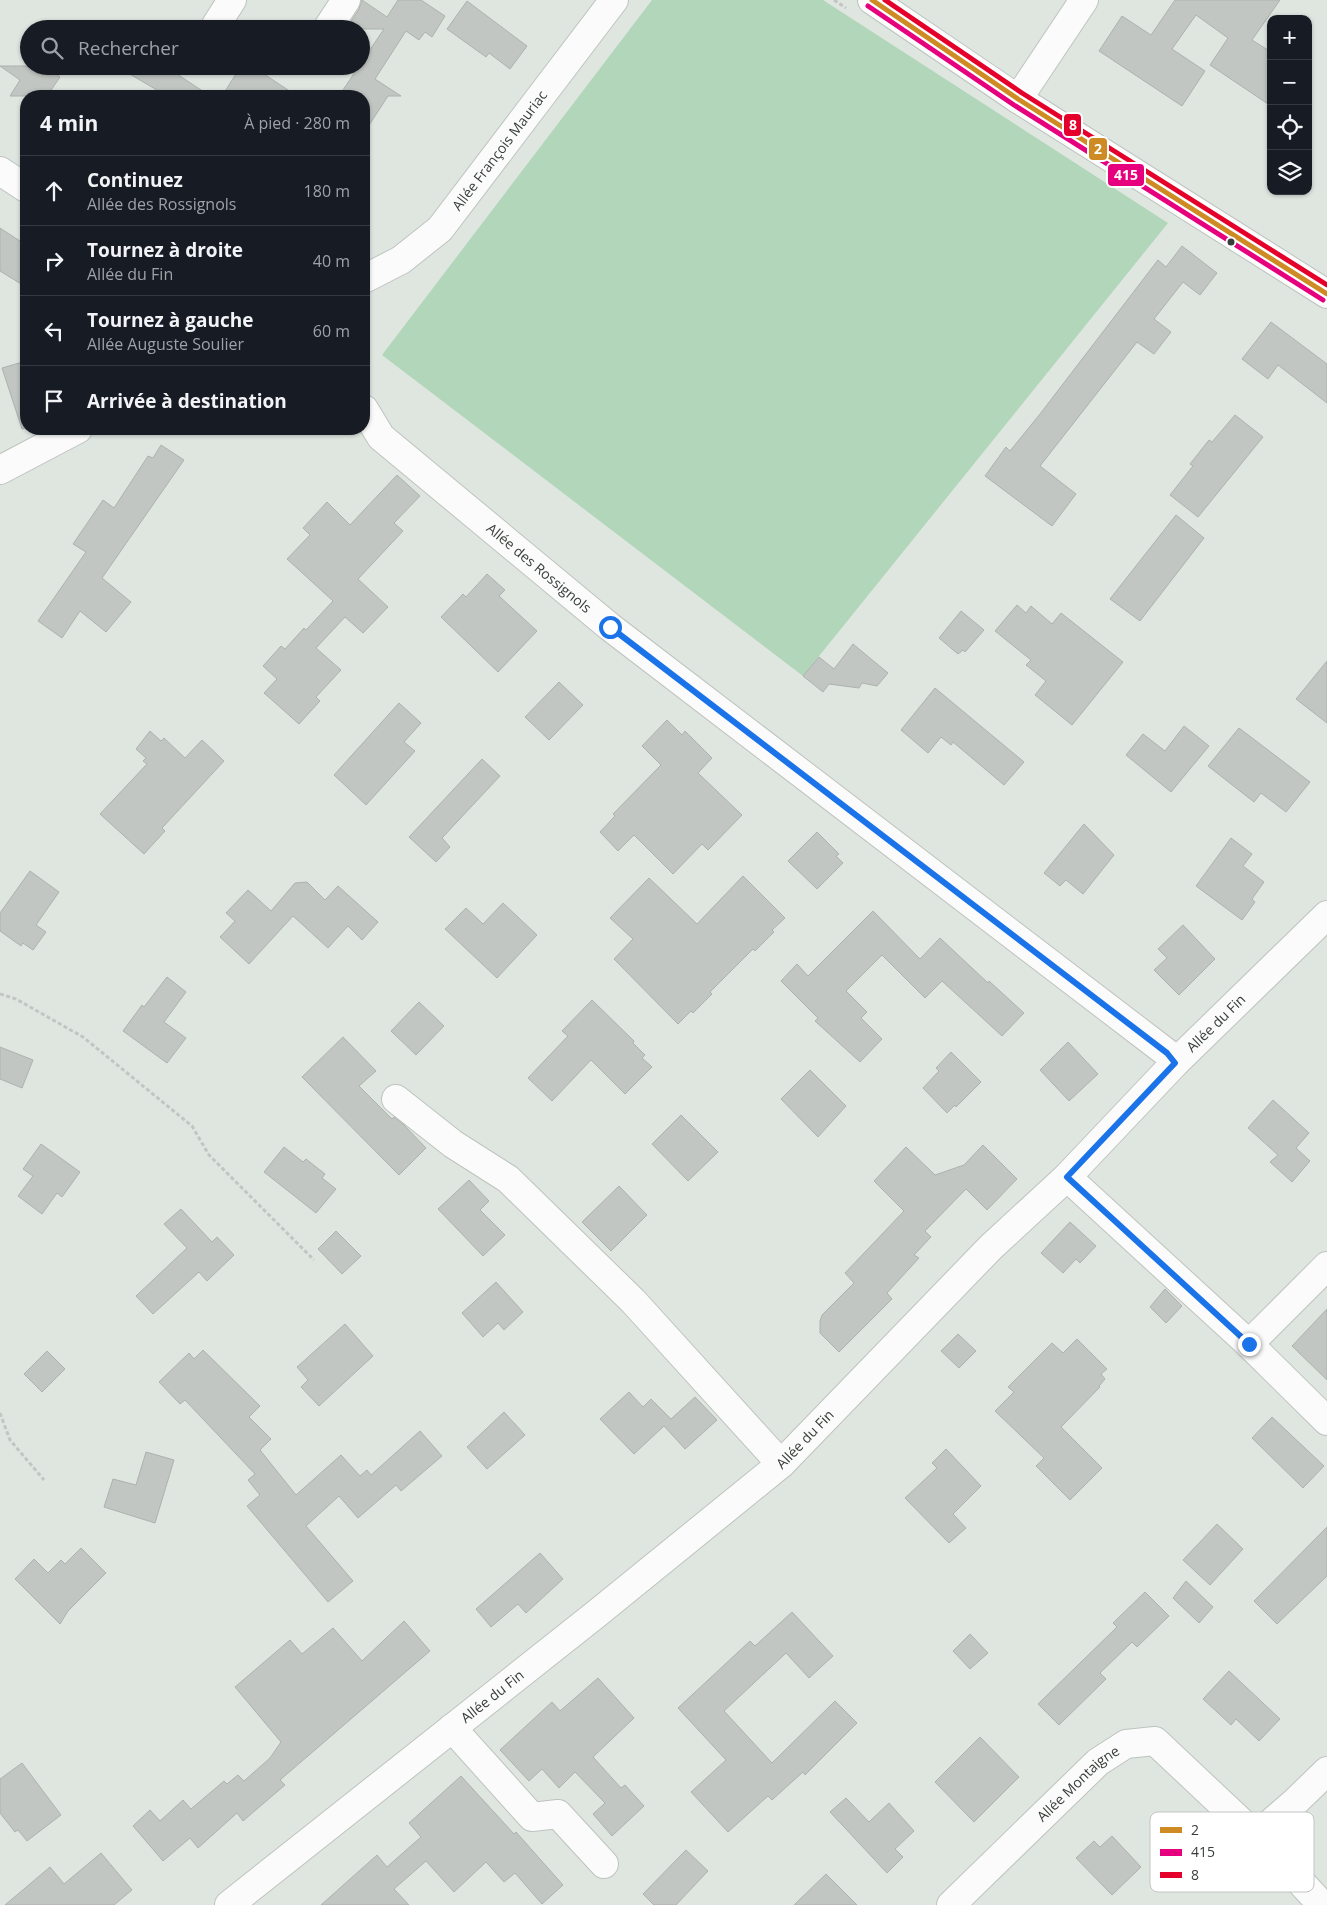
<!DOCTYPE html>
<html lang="fr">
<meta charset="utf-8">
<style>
:root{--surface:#171b24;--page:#242831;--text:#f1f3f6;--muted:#9ea1a6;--line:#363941}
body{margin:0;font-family:"Open Sans",sans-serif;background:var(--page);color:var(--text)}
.controls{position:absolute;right:15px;top:15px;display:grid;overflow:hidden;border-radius:10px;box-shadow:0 1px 4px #0004}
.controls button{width:45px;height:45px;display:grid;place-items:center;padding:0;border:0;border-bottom:1px solid var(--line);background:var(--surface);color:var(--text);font:25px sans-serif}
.stop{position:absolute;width:15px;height:15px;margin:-11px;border:4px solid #1a73e8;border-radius:50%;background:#fff}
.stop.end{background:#1a73e8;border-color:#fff;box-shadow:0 1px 5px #0008}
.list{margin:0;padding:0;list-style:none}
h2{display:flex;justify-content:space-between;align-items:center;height:65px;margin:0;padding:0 20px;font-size:21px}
h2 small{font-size:16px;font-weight:400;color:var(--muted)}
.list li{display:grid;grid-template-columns:32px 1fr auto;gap:15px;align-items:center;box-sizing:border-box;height:70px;padding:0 20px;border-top:1px solid var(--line)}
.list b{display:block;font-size:19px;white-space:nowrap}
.list p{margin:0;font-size:16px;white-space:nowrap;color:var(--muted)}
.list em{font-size:16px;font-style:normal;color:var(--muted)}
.icon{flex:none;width:28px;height:28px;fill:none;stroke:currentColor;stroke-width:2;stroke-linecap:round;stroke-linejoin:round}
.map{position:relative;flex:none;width:1327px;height:1905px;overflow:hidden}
.search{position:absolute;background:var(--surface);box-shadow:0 1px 4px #0004;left:20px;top:20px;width:350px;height:55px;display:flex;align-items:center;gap:12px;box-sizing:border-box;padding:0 18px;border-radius:28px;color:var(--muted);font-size:19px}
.panel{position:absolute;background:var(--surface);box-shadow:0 1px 4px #0004;left:20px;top:90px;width:350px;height:345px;border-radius:20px}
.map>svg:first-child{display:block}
</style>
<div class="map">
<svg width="1327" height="1905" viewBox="0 0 1327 1905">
<rect width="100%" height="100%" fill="#dfe6e0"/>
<!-- green -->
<path fill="#b2d6ba" d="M652,0H823L1168,223L803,676L382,355Z"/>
<!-- building -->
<path fill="#c1c6c2" stroke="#acb2ad" d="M362,0L387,17L398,0H421L445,16L432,37L425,32L419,40L406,31L375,79L401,96H388L364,133V96H339L359,66H361V63L384,29H346L359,9Z
M1175,0H1280L1252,40L1271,52V106L1210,65L1228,38L1196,15L1172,49L1205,71L1182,106L1099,51L1122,16L1151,35Z
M467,1L527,46L510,69L489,53L486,57L447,29Z
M0,66H44L60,77L47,96H10L20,80Z
M116,66H165L210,96H167Z
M241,66H252L297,96H222Z
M0,228L26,245V287L0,271Z
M1182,246L1217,273L1200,295L1183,282L1154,319L1171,332L1154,354L1137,342L1040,466L1076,494L1052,526L985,476L1006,447L1010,451L1040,414L1158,260L1166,267Z
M1271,322L1327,364V403L1278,365L1268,379L1242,359Z
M26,361V428L22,429L2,368Z
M1235,415L1263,437L1198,517L1170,495L1193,466L1190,464L1209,440L1212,442Z
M161,445L184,460L102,578L131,602L106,632L80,611L62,638L38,621L86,552L73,544L103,500L114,508L148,456L153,458Z
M397,475L420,496L394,523L403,531L358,579L388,607L363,633L345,617L316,648L341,670L316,697L320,701L299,724L264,693L277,679L263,666L281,646L285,649L304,628L306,630L333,601L287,559L310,535L303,528L327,502L350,525Z
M1176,515L1204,538L1140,621L1110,599Z
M487,574L505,590L499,596L537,631L498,672L441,617L463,594L466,597Z
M1017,605L1026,613L1031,606L1052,624L1061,613L1123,662L1072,725L1035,695L1046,681L1026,665L1031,660L995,631Z
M961,611L984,630L965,652L963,650L958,654L939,638Z
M853,644L888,673L877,686L862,683L859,688L829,684L823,692L803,676L819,657L834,669Z
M1327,661V723L1296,699Z
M559,682L583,705L549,740L525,717Z
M935,688L1024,762L1004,785L953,742L951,745L941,737L928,753L901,730Z
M399,703L421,723L404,742L415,751L366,805L334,775Z
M667,720L682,735L685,731L712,758L698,773L742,815L708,850L702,844L673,874L634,835L618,851L600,832L615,816L613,814L661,765L642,746Z
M1184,726L1209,746L1171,792L1126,755L1143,734L1165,751Z
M1239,728L1310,782L1286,812L1261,793L1254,802L1208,766Z
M150,731L161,741L164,738L185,758L202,740L224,761L162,828L165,831L144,854L100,814L147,764L143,761L146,758L136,749Z
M482,759L500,776L442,838L450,847L436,862L409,837Z
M1084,824L1114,855L1083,894L1066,880L1060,886L1044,873Z
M817,832L839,854L836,856L843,863L817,889L788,861Z
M1231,838L1252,854L1243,866L1264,882L1252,899L1255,902L1242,920L1196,886Z
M30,871L59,892L36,925L46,932L33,950L23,943L21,946L0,931V913Z
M743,876L785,918L772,930L774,932L755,951L753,949L710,992L712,994L693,1013L691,1011L678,1024L614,959L633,939L610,918L649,878L697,924Z
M307,882L325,900L338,886L378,922L362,940L348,926L328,948L293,916L249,964L220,937L235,921L226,913L248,890L271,911L295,883Z
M503,903L537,935L497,978L445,929L466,908L483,924Z
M873,911L920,959L940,938L988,983L989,981L1024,1013L1002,1036L942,981L925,998L882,955L846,991L867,1012L861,1018L882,1039L860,1062L815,1021L818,1018L781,981L797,964L808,976Z
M1183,925L1215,959L1179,995L1154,970L1167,958L1158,949Z
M167,977L186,992L164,1022L186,1038L167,1063L123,1031L142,1005L144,1007Z
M592,1000L634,1041L633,1043L645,1055L642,1058L652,1067L625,1094L591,1060L552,1101L528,1078L568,1036L562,1031Z
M419,1002L444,1026L416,1055L391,1031Z
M343,1037L376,1071L359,1086L392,1119L394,1117L403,1124L426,1148L399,1175L302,1077Z
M1068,1042L1098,1074L1069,1101L1040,1070Z
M0,1047L33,1060L22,1088L0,1079Z
M951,1052L981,1082L956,1107L955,1105L947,1113L923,1088L939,1071L936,1068Z
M810,1070L846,1106L818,1137L781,1099Z
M1273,1100L1309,1133L1296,1148L1310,1161L1292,1182L1270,1162L1278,1155L1248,1128Z
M681,1115L718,1152L688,1181L652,1144Z
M41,1144L80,1172L62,1197L57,1193L42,1214L18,1196L33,1176L23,1169Z
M983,1145L1017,1179L987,1210L966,1189L925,1231L931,1237L914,1255L919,1258L887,1293L892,1299L839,1352L820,1333V1321L822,1315L854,1283L845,1273L904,1211L874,1181L906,1147L935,1175L964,1165Z
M284,1147L303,1162L306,1159L325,1174L322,1178L336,1189L316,1213L264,1172Z
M469,1180L489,1201L480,1210L505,1235L483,1256L438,1209Z
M619,1186L647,1215L611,1251L582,1222Z
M181,1209L212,1242L217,1237L234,1255L207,1281L199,1272L153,1314L136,1296L187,1248L164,1224Z
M1070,1222L1096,1246L1080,1263L1076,1259L1063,1273L1041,1253Z
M336,1231L361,1256L342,1274L318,1249Z
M496,1282L523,1312L504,1330L498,1323L483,1337L462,1313Z
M1165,1289L1182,1306L1166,1323L1150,1307Z
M1327,1309V1380L1292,1346Z
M345,1324L373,1356L319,1406L301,1387L308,1380L297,1367Z
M958,1334L976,1351L959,1368L941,1351Z
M1077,1339L1107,1369L1101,1374L1105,1379L1099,1386L1100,1387L1061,1427L1102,1468L1070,1500L1036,1466L1044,1458L995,1411L1014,1392L1008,1387L1052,1343L1063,1353Z
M203,1350L260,1406L249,1417L271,1439L260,1450L296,1495L341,1455L360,1476L367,1470L371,1475L420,1431L442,1456L401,1491L396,1485L358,1518L339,1496L306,1526L353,1581L328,1602L247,1506L260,1495L248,1480L255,1474L185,1400L180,1404L159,1382L189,1353L194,1359Z
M47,1351L65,1369L42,1392L24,1374Z
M629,1392L643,1407L651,1399L671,1419L695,1397L717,1420L685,1449L664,1426L634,1454L600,1419Z
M504,1412L525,1435L487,1469L467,1447Z
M1272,1417L1324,1466L1303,1488L1252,1438Z
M946,1449L981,1486L953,1514L966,1528L949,1543L905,1498L937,1468L932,1463Z
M146,1452L174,1460L155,1523L104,1507L113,1479L136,1485Z
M1217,1524L1243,1549L1210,1585L1183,1560Z
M1327,1527V1576L1277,1624L1254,1601Z
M81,1548L106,1573L68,1611L60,1624L15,1579L34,1559L48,1573L61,1560L65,1564Z
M540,1553L563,1579L526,1613L518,1604L491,1627L476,1609Z
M1186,1581L1213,1607L1199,1623L1173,1598Z
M1145,1592L1169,1616L1137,1647L1132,1642L1100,1673L1106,1679L1059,1725L1038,1704L1117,1627L1113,1623Z
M792,1612L833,1656L809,1678L786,1653L724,1711L772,1763L835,1701L857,1723L805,1775L803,1772L772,1800L768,1796L728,1832L691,1792L726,1760L678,1708L750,1641L755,1646Z
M404,1621L430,1651L280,1780L285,1785L243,1821L237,1813L198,1848L190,1838L163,1861L133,1826L150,1810L160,1821L183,1800L191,1809L224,1781L227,1784L238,1775L244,1781L270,1758L281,1742L235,1687L290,1640L302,1654L333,1628L362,1661Z
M970,1634L988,1653L970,1669L953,1651Z
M1229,1671L1280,1719L1259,1741L1236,1719L1231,1725L1203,1699Z
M598,1678L634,1718L593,1757L621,1788L625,1785L644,1806L612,1836L593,1814L605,1803L575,1772L559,1788L542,1769L529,1781L500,1750L552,1702L560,1711Z
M980,1737L1019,1777L974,1822L935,1782Z
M22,1763L61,1815L27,1841L18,1830L15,1832L0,1813V1779Z
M461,1776L514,1834L516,1832L563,1885L542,1904L515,1873L504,1882L486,1862L454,1892L426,1861L394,1889L409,1905H321L377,1855L387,1867L421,1837L409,1823Z
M846,1798L869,1822L889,1803L914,1831L895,1849L903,1857L887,1873L830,1812Z
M1112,1836L1141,1867L1112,1895L1076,1858L1094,1841L1100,1847Z
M686,1850L708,1871L676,1905H654L643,1894Z
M101,1853L132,1890L114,1905H5L50,1867L64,1884Z
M826,1874L857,1905H794Z"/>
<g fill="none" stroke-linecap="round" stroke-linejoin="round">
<!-- minor casing -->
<g stroke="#bec3bf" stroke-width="30">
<g id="minor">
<path d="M872,0L1018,99L1327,294"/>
<path d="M216,25L232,0"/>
<path d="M327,29L346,0"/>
<path d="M1018,99L1084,0"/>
<path d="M0,171L26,188"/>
<path id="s1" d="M364,279L401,260L440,229L614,0"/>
<path id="s2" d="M364,409L381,437L610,627L1167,1053L1175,1063"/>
<path d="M0,470L78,429"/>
<path d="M396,1099L453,1144L508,1179L633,1301L781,1464"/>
<path d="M1067,1177L1249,1344L1327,1421"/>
<path d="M1249,1344L1327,1266"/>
<path d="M452,1728L532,1817L558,1814L604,1864"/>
<path d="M1257,1835L1295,1802L1327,1771"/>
<path id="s3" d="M229,1905L595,1615L781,1464L991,1247L1067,1177L1175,1063L1327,915"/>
<path id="s4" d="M951,1905L1098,1762L1126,1744L1155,1741L1240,1821L1257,1835L1322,1905"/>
</g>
</g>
<!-- path -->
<path stroke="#c2c5c3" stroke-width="3" stroke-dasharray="4 2.5" stroke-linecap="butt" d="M834,0L846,8
M0,994L16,999L83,1037L192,1126L209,1155L314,1260
M0,1413L10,1440L44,1480"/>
<!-- minor -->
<use href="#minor" stroke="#fafbfa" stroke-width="28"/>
<!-- bus-1 casing -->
<g stroke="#fff" stroke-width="9">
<path id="bus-1" d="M872,0L1018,99L1327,294"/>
</g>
<!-- bus-2 casing -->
<g stroke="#fff" stroke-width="9">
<path id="bus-2" d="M868,6L1014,105L1323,300"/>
</g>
<!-- bus-3 casing -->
<g stroke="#fff" stroke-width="9">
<path id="bus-3" d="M885,0L1022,93L1327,285"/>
</g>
<!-- bus-1 -->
<use href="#bus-1" stroke="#ce8a23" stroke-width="5"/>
<!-- bus-2 -->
<use href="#bus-2" stroke="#e6007e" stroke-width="5"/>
<!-- bus-3 -->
<use href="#bus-3" stroke="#e4002b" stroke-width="5"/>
</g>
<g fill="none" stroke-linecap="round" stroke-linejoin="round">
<!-- route -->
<path stroke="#1a73e8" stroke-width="6" d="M610,627L1167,1053L1175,1063L1067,1177L1249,1344"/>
</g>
<!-- markers -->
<circle fill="#383d39" stroke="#fff" stroke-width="2" cx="1231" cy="242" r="4.5"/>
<g text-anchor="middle" stroke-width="4.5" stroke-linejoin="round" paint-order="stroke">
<!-- street labels -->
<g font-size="14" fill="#383d39" stroke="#fff">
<text dy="5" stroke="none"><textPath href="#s1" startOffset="190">Allée François Mauriac</textPath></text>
<text dy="5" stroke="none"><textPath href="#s2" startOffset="238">Allée des Rossignols</textPath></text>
<text dy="5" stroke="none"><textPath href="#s3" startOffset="1326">Allée du Fin</textPath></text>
<text dy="5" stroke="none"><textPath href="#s3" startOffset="741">Allée du Fin</textPath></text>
<text dy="5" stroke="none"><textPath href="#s3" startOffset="336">Allée du Fin</textPath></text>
<text dy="5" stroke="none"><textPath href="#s4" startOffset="176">Allée Montaigne</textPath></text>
</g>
</g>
<!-- legend -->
<rect x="1150" y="1812" width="164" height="80" rx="8" fill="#fff" stroke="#c3c5c4" stroke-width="1"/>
<rect x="1160" y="1827" width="22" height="6" fill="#ce8a23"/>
<rect x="1160" y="1849" width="22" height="7" fill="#e6007e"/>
<rect x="1160" y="1872" width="22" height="6" fill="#e4002b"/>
<g font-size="14" fill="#383d39">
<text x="1191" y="1835">2</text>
<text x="1191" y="1857">415</text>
<text x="1191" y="1880">8</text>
</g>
<g stroke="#fff" stroke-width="2">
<rect x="1063" y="113" width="19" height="24" rx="5" fill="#e4002b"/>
<rect x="1088" y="137" width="20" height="24" rx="5" fill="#ce8a23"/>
<rect x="1107" y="163" width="38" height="24" rx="5" fill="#e6007e"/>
</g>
<g font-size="14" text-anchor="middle" font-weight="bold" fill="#fff">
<text x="1073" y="130">8</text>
<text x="1098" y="154">2</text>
<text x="1126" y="180">415</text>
</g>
</svg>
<div class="controls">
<button>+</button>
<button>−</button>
<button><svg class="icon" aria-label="locate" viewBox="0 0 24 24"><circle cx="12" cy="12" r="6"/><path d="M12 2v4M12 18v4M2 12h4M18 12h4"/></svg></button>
<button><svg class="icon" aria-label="layers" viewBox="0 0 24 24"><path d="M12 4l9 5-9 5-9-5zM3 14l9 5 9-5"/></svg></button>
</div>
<div class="stop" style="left:610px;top:627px"></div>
<div class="stop end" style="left:1249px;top:1344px"></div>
<div class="search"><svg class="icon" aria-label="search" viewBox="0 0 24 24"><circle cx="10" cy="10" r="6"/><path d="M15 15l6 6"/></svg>Rechercher</div>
<section class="panel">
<h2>4 min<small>À pied · 280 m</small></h2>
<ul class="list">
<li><svg class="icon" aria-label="ahead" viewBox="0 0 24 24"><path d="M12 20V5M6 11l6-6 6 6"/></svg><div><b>Continuez</b><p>Allée des Rossignols</p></div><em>180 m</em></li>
<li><svg class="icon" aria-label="right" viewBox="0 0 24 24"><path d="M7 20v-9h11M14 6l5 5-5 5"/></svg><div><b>Tournez à droite</b><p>Allée du Fin</p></div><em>40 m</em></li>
<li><svg class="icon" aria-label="left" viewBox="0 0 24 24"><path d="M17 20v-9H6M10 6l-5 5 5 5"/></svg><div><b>Tournez à gauche</b><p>Allée Auguste Soulier</p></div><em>60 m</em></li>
<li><svg class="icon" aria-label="arrive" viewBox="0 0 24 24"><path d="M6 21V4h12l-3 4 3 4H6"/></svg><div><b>Arrivée à destination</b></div></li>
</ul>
</section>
</div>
